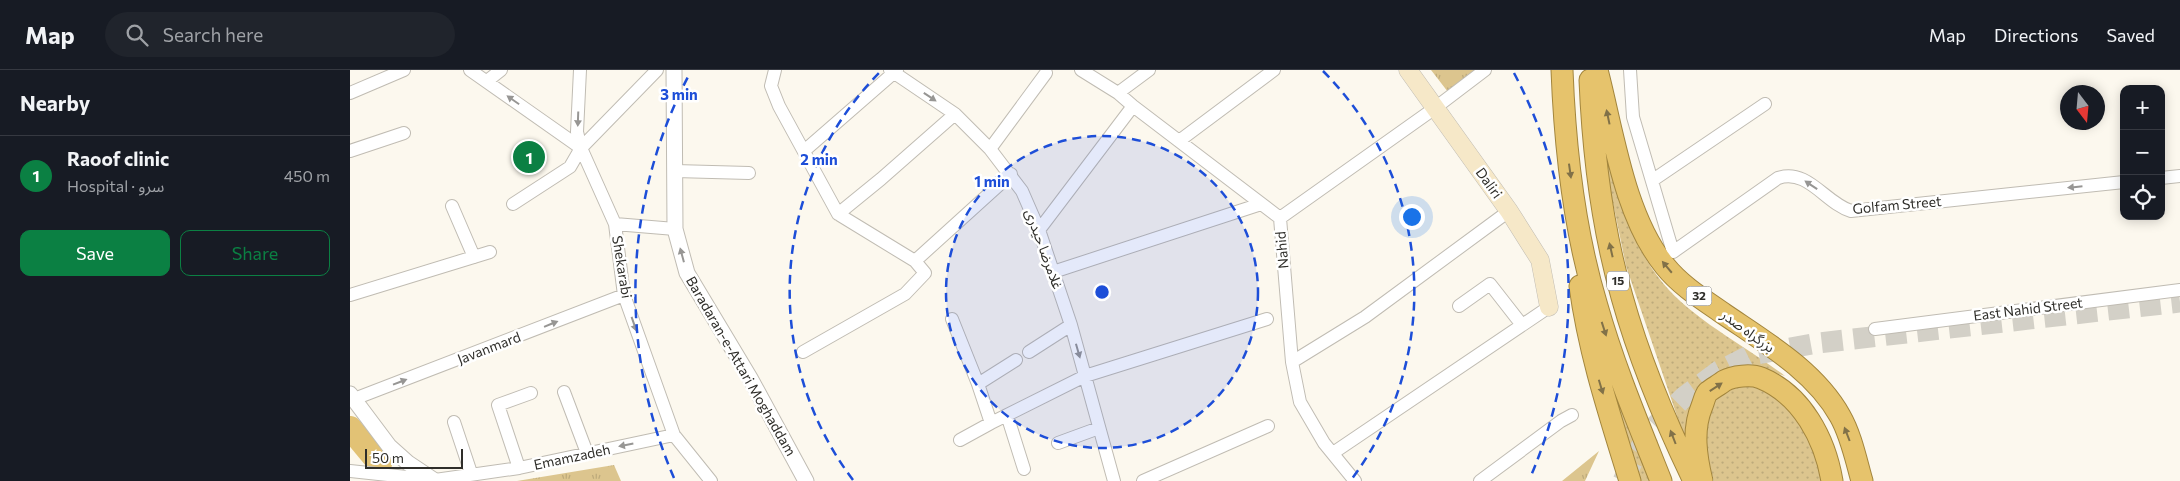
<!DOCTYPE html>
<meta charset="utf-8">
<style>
:root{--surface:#171b24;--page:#20242c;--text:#f1f3f6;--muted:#9ea1a6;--line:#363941;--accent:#0b8043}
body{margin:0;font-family:Commissioner,"Noto Sans Arabic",sans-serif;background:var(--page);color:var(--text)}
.controls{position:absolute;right:15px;top:15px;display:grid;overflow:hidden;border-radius:10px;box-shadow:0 2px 12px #0003}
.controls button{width:45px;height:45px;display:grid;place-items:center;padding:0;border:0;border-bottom:1px solid var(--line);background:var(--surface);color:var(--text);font:25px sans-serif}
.compass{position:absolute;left:1710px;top:15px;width:45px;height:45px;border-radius:50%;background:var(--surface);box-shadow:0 2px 12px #0003;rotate:164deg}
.scale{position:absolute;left:15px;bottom:12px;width:98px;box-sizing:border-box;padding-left:5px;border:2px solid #2f2e2a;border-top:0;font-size:14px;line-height:18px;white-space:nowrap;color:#2f2e2a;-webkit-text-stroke:4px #fff;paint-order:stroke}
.you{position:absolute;left:1061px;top:146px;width:18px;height:18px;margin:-12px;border:4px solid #fff;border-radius:50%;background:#1a73e8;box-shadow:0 0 0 8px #1a73e833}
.badge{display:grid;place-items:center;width:32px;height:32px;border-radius:50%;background:var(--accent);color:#fff;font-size:16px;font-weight:700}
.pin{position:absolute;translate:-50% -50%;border:2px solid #fff;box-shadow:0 1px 5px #0006}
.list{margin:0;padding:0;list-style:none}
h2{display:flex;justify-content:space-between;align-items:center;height:65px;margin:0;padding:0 20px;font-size:21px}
h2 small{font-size:16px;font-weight:400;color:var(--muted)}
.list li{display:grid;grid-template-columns:32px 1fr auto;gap:15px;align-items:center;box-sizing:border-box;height:80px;padding:0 20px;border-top:1px solid var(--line)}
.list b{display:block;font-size:19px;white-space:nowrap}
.list p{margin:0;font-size:16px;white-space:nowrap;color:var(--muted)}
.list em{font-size:16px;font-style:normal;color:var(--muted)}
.actions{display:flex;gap:10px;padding:15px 20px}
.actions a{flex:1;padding:11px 0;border:1px solid var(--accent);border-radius:10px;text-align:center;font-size:18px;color:var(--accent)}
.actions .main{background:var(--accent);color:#fff}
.icon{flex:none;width:28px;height:28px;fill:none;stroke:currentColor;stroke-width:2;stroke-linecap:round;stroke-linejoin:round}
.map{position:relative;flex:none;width:1830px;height:411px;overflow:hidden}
header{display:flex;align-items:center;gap:30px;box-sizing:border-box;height:70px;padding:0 25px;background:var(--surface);border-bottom:1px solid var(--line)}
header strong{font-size:24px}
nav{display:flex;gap:28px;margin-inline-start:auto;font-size:18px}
.search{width:350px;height:45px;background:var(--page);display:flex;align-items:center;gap:12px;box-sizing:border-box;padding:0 18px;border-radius:28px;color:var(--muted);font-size:19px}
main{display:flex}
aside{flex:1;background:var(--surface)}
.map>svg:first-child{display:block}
</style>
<header>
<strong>Map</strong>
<div class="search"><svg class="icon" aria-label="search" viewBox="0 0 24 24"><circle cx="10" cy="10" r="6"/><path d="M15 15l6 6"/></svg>Search here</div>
<nav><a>Map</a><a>Directions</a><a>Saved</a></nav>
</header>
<main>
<aside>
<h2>Nearby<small></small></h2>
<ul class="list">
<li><span class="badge">1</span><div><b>Raoof clinic</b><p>Hospital · سرو</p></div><em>450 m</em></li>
</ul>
<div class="actions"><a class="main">Save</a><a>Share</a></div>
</aside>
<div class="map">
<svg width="1830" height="411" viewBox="0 0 1830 411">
<defs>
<pattern id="grass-dots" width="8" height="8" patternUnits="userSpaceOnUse" patternTransform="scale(1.25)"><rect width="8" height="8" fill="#dcc58e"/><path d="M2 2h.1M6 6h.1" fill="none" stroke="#bdaa7b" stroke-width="1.8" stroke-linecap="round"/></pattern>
<pattern id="park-tufts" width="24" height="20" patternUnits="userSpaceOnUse" patternTransform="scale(1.25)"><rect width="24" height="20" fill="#dcc58e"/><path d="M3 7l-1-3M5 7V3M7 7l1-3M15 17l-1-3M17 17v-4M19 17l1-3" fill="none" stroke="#bdaa7b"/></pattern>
</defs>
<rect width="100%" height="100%" fill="#fcf8ee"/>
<!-- grass -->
<path fill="url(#grass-dots)" d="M1254,76C1266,123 1281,174 1312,212C1343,250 1396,276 1435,306L1407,297H1383L1336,379L1327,346L1276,196L1255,94Z
M1254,286L1299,411H1290L1282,389Z
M1393,314C1399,315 1406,315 1412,317C1450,329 1462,378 1475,411H1364C1356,386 1349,353 1366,328C1371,320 1383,317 1393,314Z"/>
<!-- park -->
<path fill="url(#park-tufts)" d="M1081,0H1126L1098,22Z
M1249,381L1235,411H1212Z
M264,395L271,411H167Z"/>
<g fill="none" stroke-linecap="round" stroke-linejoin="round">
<!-- river -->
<path stroke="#e2c275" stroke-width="24" d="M0,358L30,394"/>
<!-- trunk-tunnel -->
<path stroke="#d3d0c7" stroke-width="21" stroke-dasharray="21 11" stroke-linecap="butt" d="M1273,411L1285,386L1305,356L1334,327L1369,301L1401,285L1468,273L1830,232"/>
<!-- minor casing -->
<g stroke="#c0bcb3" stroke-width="14">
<path id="minor" d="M120,0L231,78
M230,0L227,62L231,78L265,154L274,225L324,365L361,411
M425,0L421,16L429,36L488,144L565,191L575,203L555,224L453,282
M540,0L605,44L640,79L672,121L689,160L721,255L764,411
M731,0L768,23L783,36L930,148L942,292L950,332L974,373L1005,411
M1280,0L1283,47L1323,182L1428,108C1458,98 1475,133 1501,141L1774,112
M137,11L151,0
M0,23L54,0
M768,23L799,0
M829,71L924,0
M640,79L696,3
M0,81L54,63
M454,81L547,0
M325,101L399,103
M1811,108L1830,106
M1303,110L1415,34
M163,134L220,97L231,78L307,0
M102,136L124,187
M488,144L531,109L605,44
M930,148L1085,38L1135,0
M265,154L325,159
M689,160L783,36
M565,191L661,104
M703,202L911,134
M0,225L140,182
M1109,236L1140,214L1172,255
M602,249L628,314L641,353
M1525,259L1830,220
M679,282L721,255
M942,292L1015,247L1159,141
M628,314L666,290
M214,322L237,383
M4,329L274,225
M657,345L674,399
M104,352L122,406
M610,370L641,353L735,306L917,249
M708,373L749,358
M983,383L1199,237
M169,398L148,335L181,323
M0,401L85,410L169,398L324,365
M793,411L918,356
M1130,411L1211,351L1222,345"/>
</g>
<!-- tertiary casing -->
<g stroke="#c0bcb3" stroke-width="17">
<path id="tertiary" d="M324,0L325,159L337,203L400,308L456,411
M0,324L39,376L58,393L85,411"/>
</g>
<!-- secondary casing -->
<g stroke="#c0bcb3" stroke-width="19">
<path id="secondary" d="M1058,0L1159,141L1190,190L1199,237"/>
</g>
<!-- trunk casing -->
<g stroke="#a2853d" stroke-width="23">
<path id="trunk" d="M1212,0C1215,79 1224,160 1247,236C1264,296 1288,353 1311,411
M1247,0C1263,61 1274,146 1315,196C1331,216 1354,230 1374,244C1415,272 1465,301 1490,346C1501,365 1506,390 1512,411
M1240,10C1243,83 1252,157 1272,227C1289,288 1317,355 1344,411
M1230,216C1239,283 1260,346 1280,411
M1352,411C1346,386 1342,360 1352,336C1354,331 1355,325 1358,322C1363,318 1369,315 1374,311C1383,306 1401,304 1411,308C1452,325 1475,369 1482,411"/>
</g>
<!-- minor -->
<use href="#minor" stroke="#fff" stroke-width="12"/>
<!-- tertiary -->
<use href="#tertiary" stroke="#fff" stroke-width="15"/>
<!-- secondary -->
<use href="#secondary" stroke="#f6e8c8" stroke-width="18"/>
<!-- trunk -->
<use href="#trunk" stroke="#e6c36c" stroke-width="21"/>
</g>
<!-- one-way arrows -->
<defs><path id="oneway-solid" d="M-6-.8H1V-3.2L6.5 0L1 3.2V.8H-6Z" transform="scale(1.25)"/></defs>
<g fill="#979694">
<use href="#oneway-solid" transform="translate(580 27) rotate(34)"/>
<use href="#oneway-solid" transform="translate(163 30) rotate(-145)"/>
<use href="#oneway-solid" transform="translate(228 49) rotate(92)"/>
<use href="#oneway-solid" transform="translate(1461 115) rotate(-146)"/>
<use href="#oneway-solid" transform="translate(1725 117) rotate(174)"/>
<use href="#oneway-solid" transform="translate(332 185) rotate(-105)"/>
<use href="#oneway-solid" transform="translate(201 254) rotate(-22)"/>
<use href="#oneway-solid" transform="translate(284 254) rotate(71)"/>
<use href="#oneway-solid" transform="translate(728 281) rotate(74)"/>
<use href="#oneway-solid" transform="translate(50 312) rotate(-21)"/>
<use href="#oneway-solid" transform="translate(276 375) rotate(169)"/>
</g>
<g fill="#817148">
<use href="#oneway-solid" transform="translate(1258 47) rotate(-102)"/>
<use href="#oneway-solid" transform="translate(1220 101) rotate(82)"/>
<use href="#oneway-solid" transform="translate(1261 180) rotate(-103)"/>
<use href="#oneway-solid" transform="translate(1317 197) rotate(-130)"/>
<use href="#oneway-solid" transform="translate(1254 259) rotate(72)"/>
<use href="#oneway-solid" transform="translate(1251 317) rotate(73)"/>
<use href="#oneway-solid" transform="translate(1366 317) rotate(-33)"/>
<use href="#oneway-solid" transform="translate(1497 364) rotate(-111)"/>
<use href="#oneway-solid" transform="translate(1323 367) rotate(-111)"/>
</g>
<!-- distance rings -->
<circle cx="752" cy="222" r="156" fill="#1d4ed8" fill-opacity=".12"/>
<g fill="none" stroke="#1d4ed8" stroke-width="2.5" stroke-dasharray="9 6">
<circle cx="752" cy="222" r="156"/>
<path d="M503 410A312 312 0 0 1 531 1M973 1A312 312 0 0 1 1001 410"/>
<path d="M324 408A467 467 0 0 1 340 3M1164 3A467 467 0 0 1 1180 408"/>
</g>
<g text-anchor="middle" stroke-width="5" stroke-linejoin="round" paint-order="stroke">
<!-- shield labels -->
<g fill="#fff" stroke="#6d6d6a" stroke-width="1">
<rect x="1257" y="201.5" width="22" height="19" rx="4"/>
<rect x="1336.5" y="216.5" width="25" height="19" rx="4"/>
</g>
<g font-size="12" font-weight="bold" fill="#2f2e2a">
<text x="1268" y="215">15</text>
<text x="1349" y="230">32</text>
</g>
<!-- street labels -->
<g font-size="14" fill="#2f2e2a" stroke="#fff">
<text transform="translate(1139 113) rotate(54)" y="5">Daliri</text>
<text transform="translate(1547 135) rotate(-5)" y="5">Golfam Street</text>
<text transform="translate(694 179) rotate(70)" y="5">غلامرضا حیدری</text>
<text transform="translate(932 180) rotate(-95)" y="5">Nahid</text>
<text transform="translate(272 197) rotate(81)" y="5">Shekarabi</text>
<text transform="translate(1678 239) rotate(-7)" y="5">East Nahid Street</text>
<text transform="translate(1398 261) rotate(36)" y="5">بزرگراه صدر</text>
<text transform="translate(139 278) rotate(-21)" y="5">Javanmard</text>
<text transform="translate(391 296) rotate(60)" y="5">Baradaran-e-Attari Moghaddam</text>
<text transform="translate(222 387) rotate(-12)" y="5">Emamzadeh</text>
</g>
</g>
<circle cx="752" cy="222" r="8" fill="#1d4ed8" stroke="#fff" stroke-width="2.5"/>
<g font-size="15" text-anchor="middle" font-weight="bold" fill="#1d4ed8" stroke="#fff" stroke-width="5" stroke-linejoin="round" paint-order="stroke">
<text x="329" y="30">3 min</text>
<text x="469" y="95">2 min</text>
<text x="642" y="117">1 min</text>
</g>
</svg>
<div class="controls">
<button>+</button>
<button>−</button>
<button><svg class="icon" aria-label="locate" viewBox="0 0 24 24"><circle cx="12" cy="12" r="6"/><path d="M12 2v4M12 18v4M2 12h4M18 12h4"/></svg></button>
</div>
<svg class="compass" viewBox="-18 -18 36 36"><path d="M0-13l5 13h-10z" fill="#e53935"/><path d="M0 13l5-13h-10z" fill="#9ea1a6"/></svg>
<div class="scale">50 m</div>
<div class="you"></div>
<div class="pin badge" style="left:179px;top:87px">1</div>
</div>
</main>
